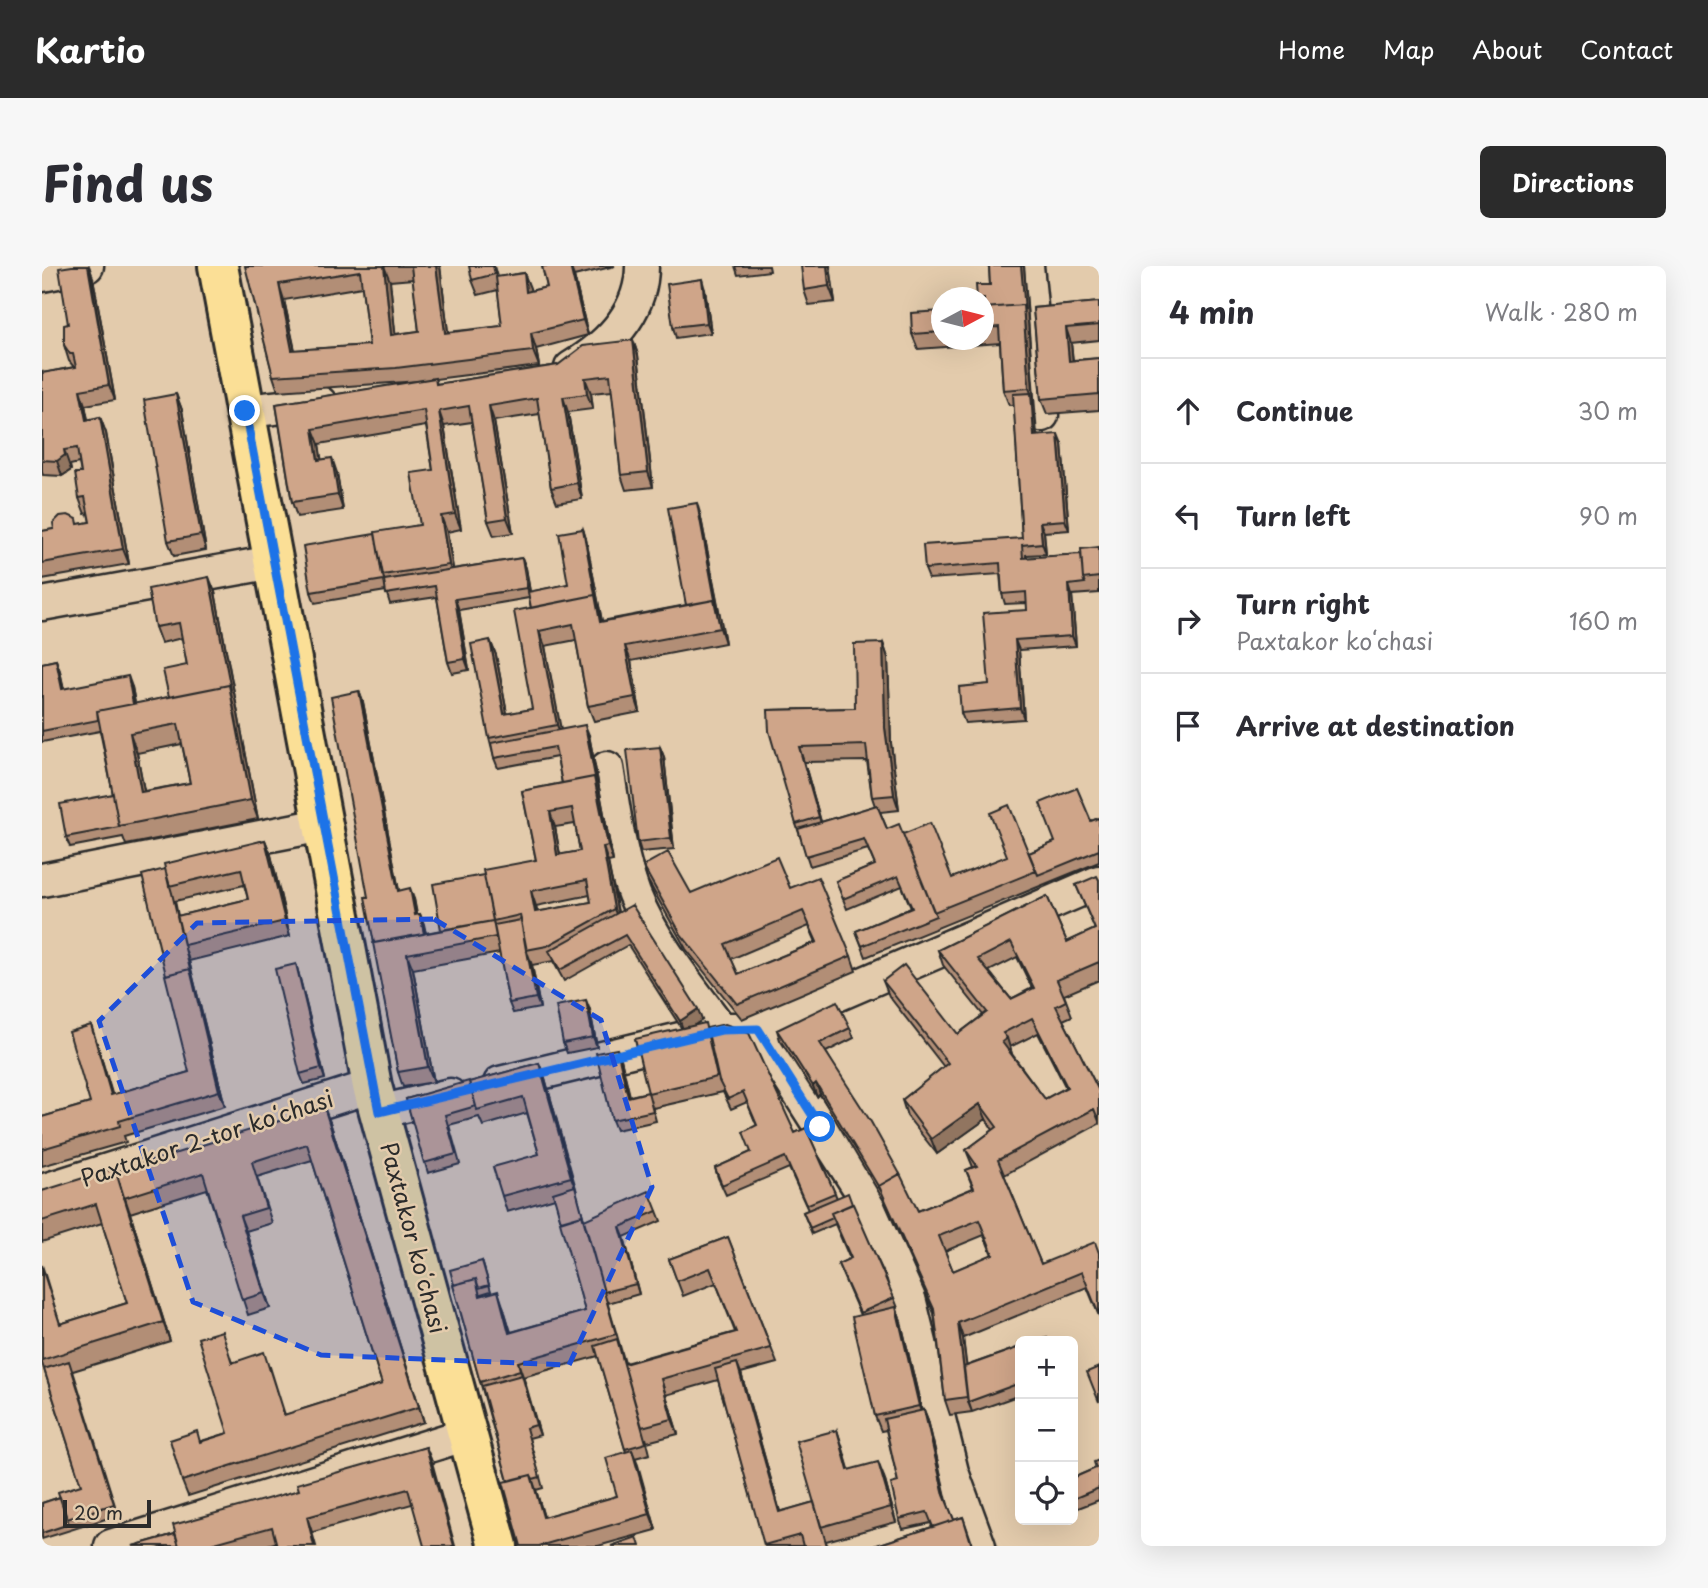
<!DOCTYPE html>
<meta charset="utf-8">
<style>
:root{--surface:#fff;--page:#f7f7f7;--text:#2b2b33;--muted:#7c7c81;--line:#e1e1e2;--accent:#2b2b2b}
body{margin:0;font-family:"Playpen Sans",sans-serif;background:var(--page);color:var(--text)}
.controls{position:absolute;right:21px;bottom:21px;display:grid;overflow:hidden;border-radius:10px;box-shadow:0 7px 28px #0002}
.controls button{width:63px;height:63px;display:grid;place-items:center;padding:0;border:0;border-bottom:2px solid var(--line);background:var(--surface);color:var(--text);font:35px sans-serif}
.compass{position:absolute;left:889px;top:21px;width:63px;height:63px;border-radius:50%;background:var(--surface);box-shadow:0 7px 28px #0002;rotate:83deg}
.scale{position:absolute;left:21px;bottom:18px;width:88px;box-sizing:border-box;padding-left:7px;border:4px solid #2b2b2b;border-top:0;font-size:19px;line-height:24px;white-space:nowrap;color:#2b2b2b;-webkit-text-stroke:5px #e3cbac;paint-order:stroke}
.stop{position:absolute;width:21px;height:21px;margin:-16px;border:5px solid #1a73e8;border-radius:50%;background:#fff}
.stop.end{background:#1a73e8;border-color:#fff;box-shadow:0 2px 7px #0008}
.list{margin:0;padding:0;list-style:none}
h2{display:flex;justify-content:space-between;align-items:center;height:91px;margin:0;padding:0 28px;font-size:30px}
h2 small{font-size:23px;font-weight:400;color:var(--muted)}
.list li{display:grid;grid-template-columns:46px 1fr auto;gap:21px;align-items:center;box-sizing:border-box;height:105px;padding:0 28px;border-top:2px solid var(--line)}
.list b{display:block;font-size:26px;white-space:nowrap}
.list p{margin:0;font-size:23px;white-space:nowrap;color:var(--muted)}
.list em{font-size:23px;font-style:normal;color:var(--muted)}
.icon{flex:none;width:38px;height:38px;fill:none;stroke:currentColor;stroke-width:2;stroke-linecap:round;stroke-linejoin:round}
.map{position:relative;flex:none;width:1057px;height:1280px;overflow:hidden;border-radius:10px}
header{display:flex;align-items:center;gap:42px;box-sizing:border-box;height:98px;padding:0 35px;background:var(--accent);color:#fff}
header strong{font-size:33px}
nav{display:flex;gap:38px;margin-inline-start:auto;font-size:24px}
.intro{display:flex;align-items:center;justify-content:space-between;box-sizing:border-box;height:168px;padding:0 42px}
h1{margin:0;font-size:49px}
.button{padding:18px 32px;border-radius:10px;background:var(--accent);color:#fff;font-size:24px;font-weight:700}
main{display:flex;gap:42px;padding:0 42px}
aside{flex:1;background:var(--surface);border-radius:10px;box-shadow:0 7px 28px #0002}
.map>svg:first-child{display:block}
</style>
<header>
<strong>Kartio</strong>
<nav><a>Home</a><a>Map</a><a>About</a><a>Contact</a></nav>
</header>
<div class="intro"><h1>Find us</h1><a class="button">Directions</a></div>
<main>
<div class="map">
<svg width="1057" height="1280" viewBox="0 0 1057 1280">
<rect width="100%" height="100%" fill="#e3cbac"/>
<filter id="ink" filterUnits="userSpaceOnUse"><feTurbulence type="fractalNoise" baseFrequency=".0143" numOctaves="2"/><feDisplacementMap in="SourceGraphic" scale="14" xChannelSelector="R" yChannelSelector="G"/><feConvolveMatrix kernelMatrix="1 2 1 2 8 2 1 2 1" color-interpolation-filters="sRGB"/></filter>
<g filter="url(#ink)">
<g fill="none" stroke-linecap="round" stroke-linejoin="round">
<!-- minor casing -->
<g stroke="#2b2b2b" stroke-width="37">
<path id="minor" d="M985,0L1000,149
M0,9L45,0
M529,102C567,79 600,46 600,0
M203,145L278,137
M0,338L231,296
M565,502C572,544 577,588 592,628C612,678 648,721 679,763
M0,614L280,559
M716,763L830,942L861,1008L910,1206L937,1280
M458,817L679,763H716L1057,616
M337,846L408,829
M0,925L330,820
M69,1280L425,1168"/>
</g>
<!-- major casing -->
<g stroke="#2b2b2b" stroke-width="44">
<path id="major" d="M176,0L330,820L456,1280"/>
</g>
<!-- minor -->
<use href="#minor" stroke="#e3cbac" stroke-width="32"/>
<!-- major -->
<use href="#major" stroke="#fbdf96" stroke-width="38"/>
</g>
<!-- wall -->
<path fill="#b28e76" stroke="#2b2b2b" stroke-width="2" fill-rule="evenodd" d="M47,0L51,12L73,134L43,139L46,154L58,151L64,167L87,298L0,313V265L48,256L46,247L43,248L37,232L39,207L37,197L28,199L29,204L20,210L1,209L0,206V104L1,107L32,101L27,95L22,79L26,58Z
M204,0H398L406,66L460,60L456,24L436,29L430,14L452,0L455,11L482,7L488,25L505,21L500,0H573L532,10L546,69L494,83L497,100L393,113L395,118L516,99L591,74L596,89L611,221L584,224L579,209L570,125L549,127L551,143L526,146L540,233L515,237L509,222L498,148L452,155L471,267L452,270L446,255L430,156L402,160L419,263L405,266L411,303L480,292L484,302L488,326L526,318L541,263L544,273L560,355L644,339L658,247L683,377L589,395L598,446L552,455L546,440L534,374L503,380L518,464L547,469L571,595L566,596L576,646L660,754L650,760L665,762L753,867L764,862L795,932L852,1032L856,1042L855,1043L859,1056L880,1145L882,1144L886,1154L905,1237L912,1254L921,1251L931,1280H832L890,1261L889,1257L861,1263L857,1253L856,1216L844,1164L839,1165L833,1150L818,1049L796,998L808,993L793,958L770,968L761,946L766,944L747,902L684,929L676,912L673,902L709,886L715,860L705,836L689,843L681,826L611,842L610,840L614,855L574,864L570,854L579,793L588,830L606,826L640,763L586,679L522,715L511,695L490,699L498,742L471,747L467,737L458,687L371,703L392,816L361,821L356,806L332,677L326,631L317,425L321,436L357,625L372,633L375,648H378L384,667L399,664L442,609L494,594L480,525L520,517L515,491L456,502L452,492L447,472L448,374L454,389L465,448L490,443L489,342L487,332L417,344L427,404L410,407L406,396L395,331L348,338L344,325L273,337L269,326L333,268L378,259L391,204L384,160L277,178L279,194L295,207L301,244L255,251L250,236L234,138L377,115L236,125L231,110ZM371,13L377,65L353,68L348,15ZM320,21L327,79L253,84L242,34ZM533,558L538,585L518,589L513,561ZM548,629L549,636L495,646L494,640Z
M693,0H727L728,5L696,9Z
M788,0L793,36L767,39L762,24Z
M947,0H982L995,169L1020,178L1027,264L1002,266L1004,288L984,289V292L1039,288L1057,281V327L1030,329L1034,380L977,384L982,453L923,457L919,447L947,418L985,344V337L963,338L960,328L958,308L887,313L883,303L980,272L972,139H967L961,124L958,77L876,83L870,68L900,45V74H942V32L948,19Z
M663,24L669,67L634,72L631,61Z
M1057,36V74L1029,77L1031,94L1057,92V144L1005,148L999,133L991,42Z
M134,128L140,144L164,284L132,290L126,275Z
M173,326L216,553L84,579L81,571L28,581L24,571L71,528L58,465L0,476V397L14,394L18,405L22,423L90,421L93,438L127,431L145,399L140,372L119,377L113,361ZM140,478L148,517L102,525L95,487Z
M841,377L846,392L849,477L857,544L838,546L845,563L861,568L910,612L987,587L1013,576L1049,555L1057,552V596L824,691L814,665L869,642L860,620L805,643L794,615L833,599L826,583L768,600L754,558L726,444L813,442ZM825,495L830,531L833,540L779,556L762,496Z
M618,481L622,491L632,583L599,586L596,576Z
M223,574L229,589L248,670L147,695L183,840L82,870L84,876L0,900V851L48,837L54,774L70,829L147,806L123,603ZM202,619L206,633L136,650L133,635Z
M601,600L649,627L748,622L809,690L814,705L700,753L644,683L606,615ZM767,660L774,676L696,708L689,693Z
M1057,614V714L1022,729L1030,750L1021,754L1057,825V858L962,909L999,998L1057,987V1050L1045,1021L921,1072L924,1100L978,1081V1129L930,1146L908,1149L903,1134L892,1047L842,935L778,828L775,831L738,774L735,764L808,762L812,772L784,786L876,945L931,922L924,904L931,901L924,884L951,864L944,853L895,888L865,850L860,834L902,801L847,730L841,715L916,768L941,749L901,699L896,684L1005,630L1025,676L1053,663L1034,619ZM975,691L990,722L969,733L947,705ZM996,767L1024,822L1003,833L970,788L968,781ZM942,969L950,989L911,1005L903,985Z
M254,698L257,709L283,813L262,818L258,808Z
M548,744L555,781L525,787L521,777Z
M497,797L503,812L542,954L615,945L619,955L582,971L597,1028L566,1037L565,1035L583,1097L693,1066L674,1017L641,1030L627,993L686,971L735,1097L699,1107L738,1246L772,1236L795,1164L807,1204L842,1211L854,1256L784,1275L785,1280H723L676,1114L624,1129L636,1168L605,1176L604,1172L608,1188L593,1192L614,1264L556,1280H479L466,1215L411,1019L440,995L449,1025L439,1028L440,1029L461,1040L469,1066L543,1045L513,932L465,946L460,930L497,888L485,847L441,860L437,851L407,859L418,898L386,907L364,833L428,816ZM556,1090L584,1186L575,1230L502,1251L494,1224L501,1222L487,1172L498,1169L481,1111Z
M288,856L382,1156L146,1230L140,1215L159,1175L186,1167L191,1096L228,1101L243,1149L340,1118L270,894L215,911L230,957L204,965L228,1042L206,1049L165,923L88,947L128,1075L31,1105L76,1249L0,1273V1237L18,1231L39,1219L0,1097V999L18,1058L85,1037L60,957L0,976V925Z
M384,1181L390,1196L370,1238L222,1280H91L133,1268L257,1224Z
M1057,1194V1234L1031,1244V1212L1054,1202Z
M999,1254H1008L1000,1257Z"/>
<!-- shaded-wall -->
<path fill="#917460" stroke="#2b2b2b" stroke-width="2" d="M47,0L51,12L73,134L67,119Z
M342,0L348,15L355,84L349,69Z
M394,0H398L408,82L403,67Z
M528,0L532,10L546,69L541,54Z
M785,0H788L793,36L787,20Z
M979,0H982L995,180L992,170L989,127L987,122L981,39Z
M482,7L488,22L490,41L484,26Z
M660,13L663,24L669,67L665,57Z
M237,18L242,34L256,100L250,84Z
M1024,62L1029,77L1032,110L1027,95Z
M489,67L494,83L497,100L491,85Z
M591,74L596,89L611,221L606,206Z
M543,112L549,127L551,143L545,128Z
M38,124L43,139L49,169L44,154Z
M134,128L140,144L164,284L159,269Z
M521,131L526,146L540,233L535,217Z
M447,140L452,155L471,267L465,252Z
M397,145L402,160L419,263L413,248Z
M58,151L64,167L87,298L81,283Z
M271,163L277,178L282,209L276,194Z
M1016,168L1020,178L1027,264L1023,254Z
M22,184L29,204L20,210L15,195Z
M290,192L295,207L301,244L296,229Z
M655,237L658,247L678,349L674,339Z
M399,250L405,266L413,314L407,299Z
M998,256L1002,266L1004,288L1000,277Z
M541,263L544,273L563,371L558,356Z
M480,292L484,302L489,332L485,322Z
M167,311L173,326L216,553L209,534Z
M1027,319L1030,329L1034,380L1030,370Z
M413,333L417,344L427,404L423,393Z
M672,334L678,349L683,377L678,362Z
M497,365L503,380L521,474L515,459Z
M448,374L454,389L468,463L462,448Z
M973,374L977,384L982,453L978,442Z
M841,377L846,392L849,477L857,544L852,529L843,462Z
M583,380L589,395L598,446L593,431Z
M14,394L18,405L24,434L20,423Z
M86,410L90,421L97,458L93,447Z
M317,425L321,436L359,635L356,625Z
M543,459L547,469L571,595L566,580Z
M88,467L95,487L106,545L99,526Z
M618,481L622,491L632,583L629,572Z
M757,481L762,496L782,566L777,551Z
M508,546L513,561L521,605L515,589Z
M223,574L229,589L248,670L243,655Z
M561,581L566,596L578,658L572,643Z
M368,622L372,633L376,659L373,649Z
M489,625L494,640L498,662L493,646Z
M378,648L382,658L387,683L383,672Z
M144,685L147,695L183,840L177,825Z
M365,688L371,703L392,816L386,801Z
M486,688L490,699L498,742L494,732Z
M254,698L257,709L283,813L279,802Z
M544,734L548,744L555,781L551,771Z
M656,743L660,754L642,766L638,755Z
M49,759L54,774L75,844L69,829Z
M965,772L970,788L966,791L960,776Z
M575,783L579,793L590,841L586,831Z
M497,797L503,812L535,926L529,911Z
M774,817L778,828L775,831L771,820Z
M938,838L944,853L895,888L889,873Z
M282,841L288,856L382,1156L377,1141Z
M73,902L88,947L128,1075L121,1056Z
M198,950L204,965L228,1042L222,1027Z
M578,961L582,971L597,1028L594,1018Z
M456,1025L461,1040L473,1082L467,1067Z
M854,1041L859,1056L882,1155L877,1140Z
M916,1057L921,1072L929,1135L926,1136L930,1146L925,1131Z
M476,1096L484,1119L498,1169L494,1159Z
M695,1097L699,1107L741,1256L737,1246Z
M619,1113L624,1129L636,1168L630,1153Z
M882,1144L886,1154L906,1239L902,1229Z
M795,1164L800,1179L812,1220L806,1204Z
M384,1181L390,1196L413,1280H412Z
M590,1184L596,1199L614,1264L608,1248Z
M836,1196L842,1211L854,1256L849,1241Z
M489,1209L494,1224L506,1266L501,1251Z
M265,1251L270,1266L274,1280H272Z"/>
<!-- building -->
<path fill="#cfa589" stroke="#2b2b2b" stroke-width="2" fill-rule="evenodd" d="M30,0H46L67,119L38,124L44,154L58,151L81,283L0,297V265L12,263L11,257L18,250L26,249L35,253L36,258L48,256L43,231L37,232L33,207H39L35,182L22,184L23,189L15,195L0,194V105V107L34,101L31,88H28L22,79V59L26,58L17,2Z
M203,0H342L349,69L377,65L369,0H394L403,67L460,60L454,11L482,7L484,26L505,21L500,0H528L541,54L489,67L491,85L354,102L231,110ZM318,5L327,79L250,84L237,18Z
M427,0H451L453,8L430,14Z
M759,0H785L787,20L762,24Z
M947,0H979L983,44L981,39L942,42V32H935L934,19H948Z
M660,13L665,57L631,61L625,18Z
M1057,36V59L1024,62L1027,95L1057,92V128L999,133L991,42Z
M981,39L987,122L961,124L957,61L942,62V42Z
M900,45V66L870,68L869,47Z
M591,74L606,206L579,209L568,109L543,112L545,128L521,131L535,217L509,222L495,132L447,140L465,252L446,255L427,140L397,145L413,248L399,250L407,299L340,309L333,266L378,259L369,207L391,204L382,144L271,163L276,194L290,192L296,229L250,236L234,138L393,112L394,118L516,99L541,80Z
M989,127L992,170L1016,168L1023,254L998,256L1000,277L980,279L981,292L1039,288L1041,313L1043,317L1027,319L1030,370L973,374L978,442L919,447L917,421L947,418L941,347L985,344L984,326L960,328L958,297L883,303L881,279L980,272L971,128Z
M134,128L159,269L126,275L102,134Z
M655,237L674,339L672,334L644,339L626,242Z
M541,263L554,334L553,329L489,342L486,326L526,318L517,267Z
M333,268L342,314L480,292L485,322L413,333L423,393L406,396L393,320L344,328L342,314L269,326L261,280Z
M1057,281V311L1041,313L1039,283Z
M167,311L189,424L187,419L127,431L121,404L145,399L137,357L113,361L106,323Z
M553,329L558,356L672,334L678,362L583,380L593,431L546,440L531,358L497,365L515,459L447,472L429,378L448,374L462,448L490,443L472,345Z
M841,377L843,462L852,529L830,531L824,479L757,481L777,551L754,558L727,465L726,444L813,442L812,378Z
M14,394L20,423L86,410L91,438L55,445L56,454L0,465V397Z
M187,419L209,534L77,560L55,445ZM136,458L148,517L99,526L88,467Z
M317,425L356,625L368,622L373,649L378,648L382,668L332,677L323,631H326L289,431Z
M543,459L554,516L552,511L520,517L513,481L452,492L449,477Z
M618,481L629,572L596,576L585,484Z
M552,511L566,580L561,581L572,643L505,680L484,684L478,649L451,655L441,604L494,594L480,525ZM530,542L538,585L515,589L508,546ZM545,614L549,636L493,646L489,625Z
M1035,522L1049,555L1057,552V584L996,609L987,587L1013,576L998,537Z
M71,528L77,561L24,571L18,538Z
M835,539L845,563L857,558L894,650L820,680L814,665L870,642L856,610L801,633L794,615L833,599L822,573L764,590L756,563Z
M967,539L994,605L892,646L861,568L888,557L910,612L965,590L948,547Z
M223,574L243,655L142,679L135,650L206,633L199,603L127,620L122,598Z
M626,586L649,627L735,591L748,622L776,611L809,690L695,738L639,668L601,600ZM761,645L775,676L696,708L683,678Z
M123,603L130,627L149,708L148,703L124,709L100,609Z
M442,609L452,659L451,655L399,664L391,618Z
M1055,610L1057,614V696L1015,714L1024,735L1014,740L1057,825V855L1052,843L956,894L999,998L1053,976L1057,987V1049L1040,1006L916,1057L925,1131L903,1134L892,1043L837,920L858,908L876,945L932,922L924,904L935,900L924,884L955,861L938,838L889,873L860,834L906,797L841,715L862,699L916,768L945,746L896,684L1005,630L1025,676L1053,663L1034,619ZM969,676L992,722L969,733L936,693ZM990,752L1025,821L1003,833L960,776L965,772L961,767ZM937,954L951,988L911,1005L897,970Z
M590,639L656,743L638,755L583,669L518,704L507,685Z
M479,654L494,732L467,737L452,659Z
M451,655L454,671L365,688L386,801L356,806L331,677Z
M254,698L279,802L258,808L233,703Z
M148,703L177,825L77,855L78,860L0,883V851L48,837L27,766L49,759L69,829L147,806L123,709Z
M544,734L551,771L521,777L514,740Z
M795,735L808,762L778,777L829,856L858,908L837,920L839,925L774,817L771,820L735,764Z
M663,757L675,811L606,827L593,773Z
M683,758L707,767L753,867L764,862L793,927L764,939L743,891L680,919L673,902L709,886L701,866L715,859L701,826L686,833L677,815L665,762Z
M575,783L586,831L606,826L611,845L570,854L554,787Z
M497,797L529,911L460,930L451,901L497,888L481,831L435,844L427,816Z
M427,815L434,840L403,849L414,888L382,897L364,833Z
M282,841L377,1141L140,1215L128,1174L155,1165L158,1176L186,1167L156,1072L180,1065L190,1097L222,1086L242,1149L340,1118L265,878L210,896L224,942L198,950L222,1027L200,1034L161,907L82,932L74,906Z
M73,902L121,1056L0,1094V1002L18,1058L85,1037L54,938L0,955V925Z
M533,920L542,954L540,949L519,955L511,927Z
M607,925L615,945L578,961L594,1018L562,1026L542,954Z
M806,927L810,938L789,947L791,952L768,962L761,946Z
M811,938L852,1032L818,1047L796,998L809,992L789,947Z
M540,949L574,1068L476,1096L478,1104L438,1116L411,1019L434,1013L438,1030L456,1025L467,1067L543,1045L518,956Z
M686,971L729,1082L619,1113L630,1153L600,1161L582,1098L694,1066L668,1002L635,1015L627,993Z
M440,995L447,1019L437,1022L434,1013L412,1019L408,1004Z
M854,1041L877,1140L833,1150L810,1051Z
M1005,1072L1006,1075H995Z
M575,1073L604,1177L583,1183L553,1080Z
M978,1081V1117L926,1136L922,1101Z
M27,1095L72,1238L25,1253L16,1226L39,1219L2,1103Z
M695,1097L737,1246L772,1236L785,1280H761L758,1269L722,1279L673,1103Z
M1057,1101V1136L1045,1106Z
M480,1109L494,1159L484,1162L498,1211L491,1213L489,1209L466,1215L440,1120Z
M882,1144L902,1229L912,1254L891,1261L885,1246L857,1253L849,1218L856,1216L842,1153Z
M795,1164L806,1204L836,1196L849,1241L779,1261L754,1175Z
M384,1181L412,1280H382L366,1223L265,1251L272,1280H235L230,1261L162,1280H137L131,1259L257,1224L255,1218Z
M590,1184L608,1248L497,1280H479L461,1216L489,1209L501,1251L575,1230L564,1192Z
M1057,1194V1222L1031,1233V1212L1054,1202L1052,1196Z
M18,1231L27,1258L0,1267V1237Z
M921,1251L930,1280H832Z
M133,1268L137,1280H91Z
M595,1271L598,1280H569Z"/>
</g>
<g fill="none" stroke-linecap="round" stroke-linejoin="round" filter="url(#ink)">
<!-- route -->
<path stroke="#1a73e8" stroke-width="9" d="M203,145L337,846L679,764L716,763L778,861"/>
</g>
<!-- marked area -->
<path fill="#1d4ed8" fill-opacity="0.2" stroke="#1d4ed8" stroke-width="5" stroke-dasharray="14 9" stroke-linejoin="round" d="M392,653L559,754L610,921L527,1099L279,1089L151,1036L57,755L155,657Z"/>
<g text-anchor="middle" stroke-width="5" stroke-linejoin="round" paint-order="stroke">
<!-- street labels -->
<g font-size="23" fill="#2b2b2b" stroke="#e3cbac">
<text transform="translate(165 873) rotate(-18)" y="8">Paxtakor 2-tor koʻchasi</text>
<text transform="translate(371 972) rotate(75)" y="8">Paxtakor koʻchasi</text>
</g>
</g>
</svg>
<div class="controls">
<button>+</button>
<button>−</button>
<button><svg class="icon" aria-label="locate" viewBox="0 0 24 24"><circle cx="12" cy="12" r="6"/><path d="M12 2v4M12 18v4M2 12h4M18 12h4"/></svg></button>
</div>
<svg class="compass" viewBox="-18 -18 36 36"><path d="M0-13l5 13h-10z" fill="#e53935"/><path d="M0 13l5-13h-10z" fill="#7c7c81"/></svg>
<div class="scale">20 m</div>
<div class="stop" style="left:778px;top:861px"></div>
<div class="stop end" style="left:203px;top:145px"></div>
</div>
<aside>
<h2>4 min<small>Walk · 280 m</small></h2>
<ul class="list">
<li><svg class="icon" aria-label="ahead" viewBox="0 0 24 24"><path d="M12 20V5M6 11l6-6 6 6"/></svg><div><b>Continue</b></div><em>30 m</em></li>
<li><svg class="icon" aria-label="left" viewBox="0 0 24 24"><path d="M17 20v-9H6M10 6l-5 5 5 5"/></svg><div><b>Turn left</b></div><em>90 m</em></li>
<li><svg class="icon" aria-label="right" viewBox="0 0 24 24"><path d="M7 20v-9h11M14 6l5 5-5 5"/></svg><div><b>Turn right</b><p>Paxtakor koʻchasi</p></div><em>160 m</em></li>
<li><svg class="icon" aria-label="arrive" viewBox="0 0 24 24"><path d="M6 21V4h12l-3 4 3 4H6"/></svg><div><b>Arrive at destination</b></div></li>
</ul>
</aside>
</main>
